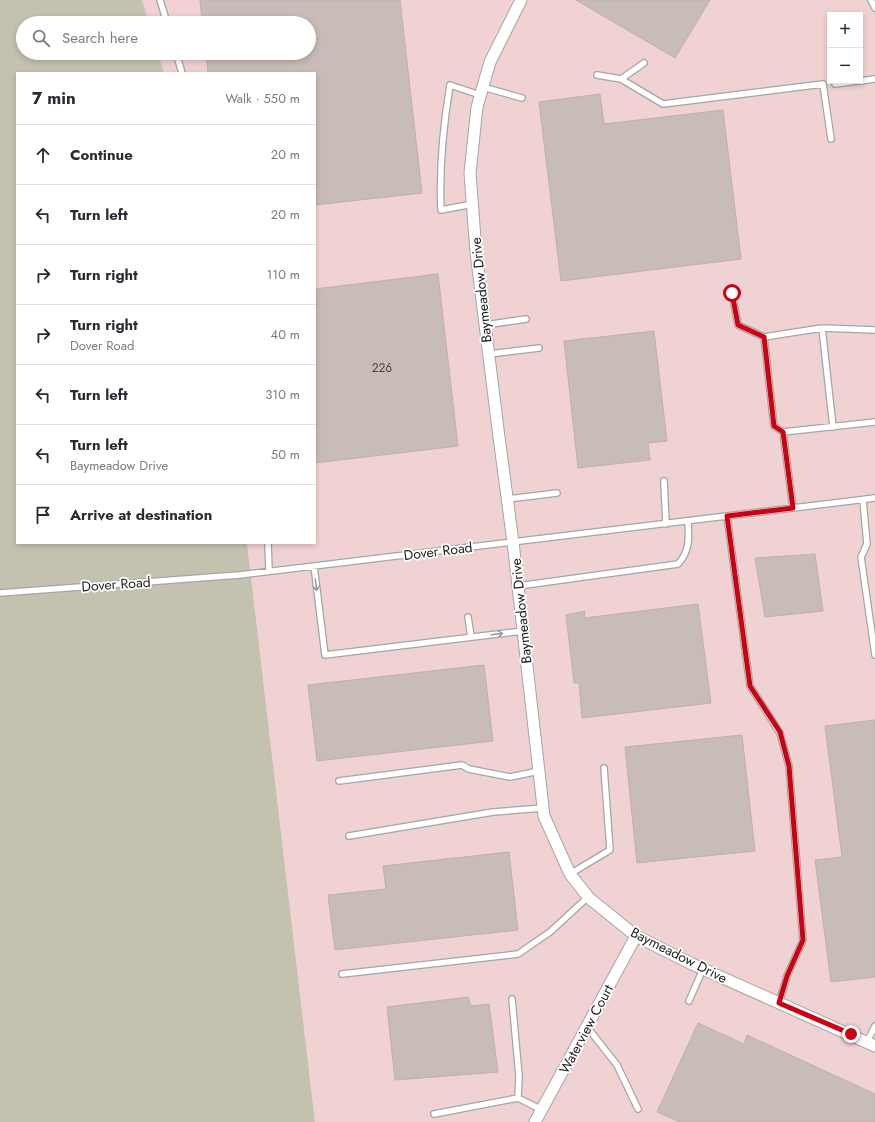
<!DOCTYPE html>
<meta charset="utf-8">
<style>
:root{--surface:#fff;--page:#f2f2f3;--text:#2b2b33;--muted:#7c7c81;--line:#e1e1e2}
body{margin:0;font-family:Jost,sans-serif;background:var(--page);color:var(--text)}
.controls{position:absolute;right:12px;top:12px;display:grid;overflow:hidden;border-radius:0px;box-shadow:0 2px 6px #0003}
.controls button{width:36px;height:36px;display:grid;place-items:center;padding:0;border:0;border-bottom:1px solid var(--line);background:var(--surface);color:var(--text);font:20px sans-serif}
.stop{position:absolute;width:12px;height:12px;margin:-9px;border:3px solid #cc0013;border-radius:50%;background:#fff}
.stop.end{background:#cc0013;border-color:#fff;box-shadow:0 1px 4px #0008}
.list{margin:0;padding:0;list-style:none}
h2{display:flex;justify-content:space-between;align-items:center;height:52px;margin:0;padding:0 16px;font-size:17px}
h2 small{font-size:13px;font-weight:400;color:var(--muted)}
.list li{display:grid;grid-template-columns:26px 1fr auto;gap:12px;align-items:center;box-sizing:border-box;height:60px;padding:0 16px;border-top:1px solid var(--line)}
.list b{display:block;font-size:15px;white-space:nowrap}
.list p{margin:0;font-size:13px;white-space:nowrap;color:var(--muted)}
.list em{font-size:13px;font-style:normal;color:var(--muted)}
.icon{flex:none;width:22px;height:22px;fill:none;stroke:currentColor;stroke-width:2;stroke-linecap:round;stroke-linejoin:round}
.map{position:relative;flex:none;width:875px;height:1122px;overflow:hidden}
.search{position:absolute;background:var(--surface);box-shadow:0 2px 6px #0003;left:16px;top:16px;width:300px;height:44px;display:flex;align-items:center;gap:10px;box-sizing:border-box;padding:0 14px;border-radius:22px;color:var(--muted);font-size:15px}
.panel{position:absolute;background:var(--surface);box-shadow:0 2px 6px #0003;left:16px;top:72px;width:300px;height:472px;border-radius:0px}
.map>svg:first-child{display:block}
</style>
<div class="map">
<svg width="875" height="1122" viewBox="0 0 875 1122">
<rect width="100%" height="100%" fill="#f0eae3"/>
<!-- commercial -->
<path fill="#f1d2d3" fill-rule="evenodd" d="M142,0H875V1122H315L247,543H315V73H164L158,53H309V23H149ZM830,15H860V81H830Z"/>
<!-- construction -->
<path fill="#c4c2af" d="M0,0H142L149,23H23V53H158L164,73H17V543H247L315,1122H0Z"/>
<!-- building -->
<path fill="#c7bcb7" stroke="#c2afa5" d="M200,0H400L422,193L315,205V73H208L206,53H309V23H202Z
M576,0H710L675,58Z
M600,94L604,124L723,110L741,259L561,281L539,102Z
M438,274L458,446L315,463V289Z
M654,331L667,441L648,443L650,460L578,468L564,341Z
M815,554L823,611L765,617L755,558Z
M698,604L711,703L582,718L579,683H574L566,615L585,611L584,618Z
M484,665L493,741L317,761L308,685Z
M875,720V977L831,982L815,860L842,857L825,726Z
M742,735L755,851L637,863L625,747Z
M509,852L518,930L335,950L328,895L386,889L383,866Z
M468,997L471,1006L489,1004L498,1072L395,1080L387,1007Z
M698,1023L744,1044L747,1035L875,1094V1122H680L657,1112Z"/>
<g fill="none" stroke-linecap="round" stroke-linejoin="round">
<!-- service casing -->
<g stroke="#a5a5a5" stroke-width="8">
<path id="service" d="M160,0L167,23
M871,0L875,8
M176,53L182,73
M597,75L621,79L644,63
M621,79L663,104L823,84L831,139
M860,81L875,79
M835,84L858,81
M483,87L522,98
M473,204L441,210C439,167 443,127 450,85L480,95
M732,293L738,325L764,337L774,426L783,432L793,508
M485,325L526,319
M822,328L833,427
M764,337L822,328L875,330
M489,354L539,348
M783,432L875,422
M664,481L666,524
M508,499L557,493
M863,500L867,544L861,557L875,655
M727,516L750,686L780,733L789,766L803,940L787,976L779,1003
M268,543L269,571
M314,566L325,655L523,631
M518,586L678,564C690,551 689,538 688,521
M0,593L239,575L875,498
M468,617L471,637
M339,781L462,765L469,769L510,777L539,771
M349,836L493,812L543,808
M570,874L610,850L604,768
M342,974L518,954L550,932L588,897
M689,1001L703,969
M587,1027L617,1065L638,1109
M867,1042L875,1026
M518,1098L542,1110
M434,1114L518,1098L519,1076L512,999"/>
</g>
<!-- minor casing -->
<g stroke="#a5a5a5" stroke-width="13">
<path id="minor" d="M521,0L490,62L477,107L470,173L476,252L499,437L513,542L544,816L570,874L589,898L636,936L692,964L875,1046
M535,1122L636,936"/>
</g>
<!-- service -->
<use href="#service" stroke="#fff" stroke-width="5.5"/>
<!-- minor -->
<use href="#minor" stroke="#fff" stroke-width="11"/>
</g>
<!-- one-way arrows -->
<defs><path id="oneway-shaft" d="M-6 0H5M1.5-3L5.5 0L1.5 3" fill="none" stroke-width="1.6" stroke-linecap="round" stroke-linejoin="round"/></defs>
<g stroke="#9a9a9a">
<use href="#oneway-shaft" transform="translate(316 585) rotate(83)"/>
<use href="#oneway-shaft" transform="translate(497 634) rotate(-7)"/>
</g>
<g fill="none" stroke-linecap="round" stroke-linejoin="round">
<!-- route -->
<path stroke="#cc0013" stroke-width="5" d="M732,293L738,325L764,337L774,426L783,432L793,508L727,516L750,686L780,732L789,766L803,940L787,976L779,1003L851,1034"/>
</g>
<g text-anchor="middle" stroke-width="3.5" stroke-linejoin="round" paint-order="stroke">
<!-- number labels -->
<g font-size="12" fill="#484644">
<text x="382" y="372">226</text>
</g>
<!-- street labels -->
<g font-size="14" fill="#1e1e1e" stroke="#fff">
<text transform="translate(481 290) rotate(-96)" y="5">Baymeadow Drive</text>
<text transform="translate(438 551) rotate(-7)" y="5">Dover Road</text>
<text transform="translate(116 584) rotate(-4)" y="5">Dover Road</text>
<text transform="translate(521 611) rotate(-96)" y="5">Baymeadow Drive</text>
<text transform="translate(679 955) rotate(27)" y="5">Baymeadow Drive</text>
<text transform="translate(586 1029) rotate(-62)" y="5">Waterview Court</text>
</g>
</g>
</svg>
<div class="controls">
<button>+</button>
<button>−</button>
</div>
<div class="stop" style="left:732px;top:293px"></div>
<div class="stop end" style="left:851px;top:1034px"></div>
<div class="search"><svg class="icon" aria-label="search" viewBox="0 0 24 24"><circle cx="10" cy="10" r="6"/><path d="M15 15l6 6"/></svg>Search here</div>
<section class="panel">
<h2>7 min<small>Walk · 550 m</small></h2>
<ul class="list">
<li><svg class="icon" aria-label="ahead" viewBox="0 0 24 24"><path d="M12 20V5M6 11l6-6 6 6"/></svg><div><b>Continue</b></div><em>20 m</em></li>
<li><svg class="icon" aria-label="left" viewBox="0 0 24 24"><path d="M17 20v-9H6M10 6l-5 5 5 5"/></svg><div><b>Turn left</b></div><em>20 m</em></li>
<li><svg class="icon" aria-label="right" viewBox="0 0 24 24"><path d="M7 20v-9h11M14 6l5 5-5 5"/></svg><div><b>Turn right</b></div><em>110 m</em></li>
<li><svg class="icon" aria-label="right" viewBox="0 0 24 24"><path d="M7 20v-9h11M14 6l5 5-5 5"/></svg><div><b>Turn right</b><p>Dover Road</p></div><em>40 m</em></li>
<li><svg class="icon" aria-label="left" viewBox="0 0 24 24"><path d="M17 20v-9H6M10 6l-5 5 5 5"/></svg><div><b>Turn left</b></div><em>310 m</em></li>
<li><svg class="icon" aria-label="left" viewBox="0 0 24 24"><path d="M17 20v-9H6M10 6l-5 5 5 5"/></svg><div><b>Turn left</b><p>Baymeadow Drive</p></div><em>50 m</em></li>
<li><svg class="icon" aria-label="arrive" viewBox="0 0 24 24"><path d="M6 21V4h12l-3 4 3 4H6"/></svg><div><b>Arrive at destination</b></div></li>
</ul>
</section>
</div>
